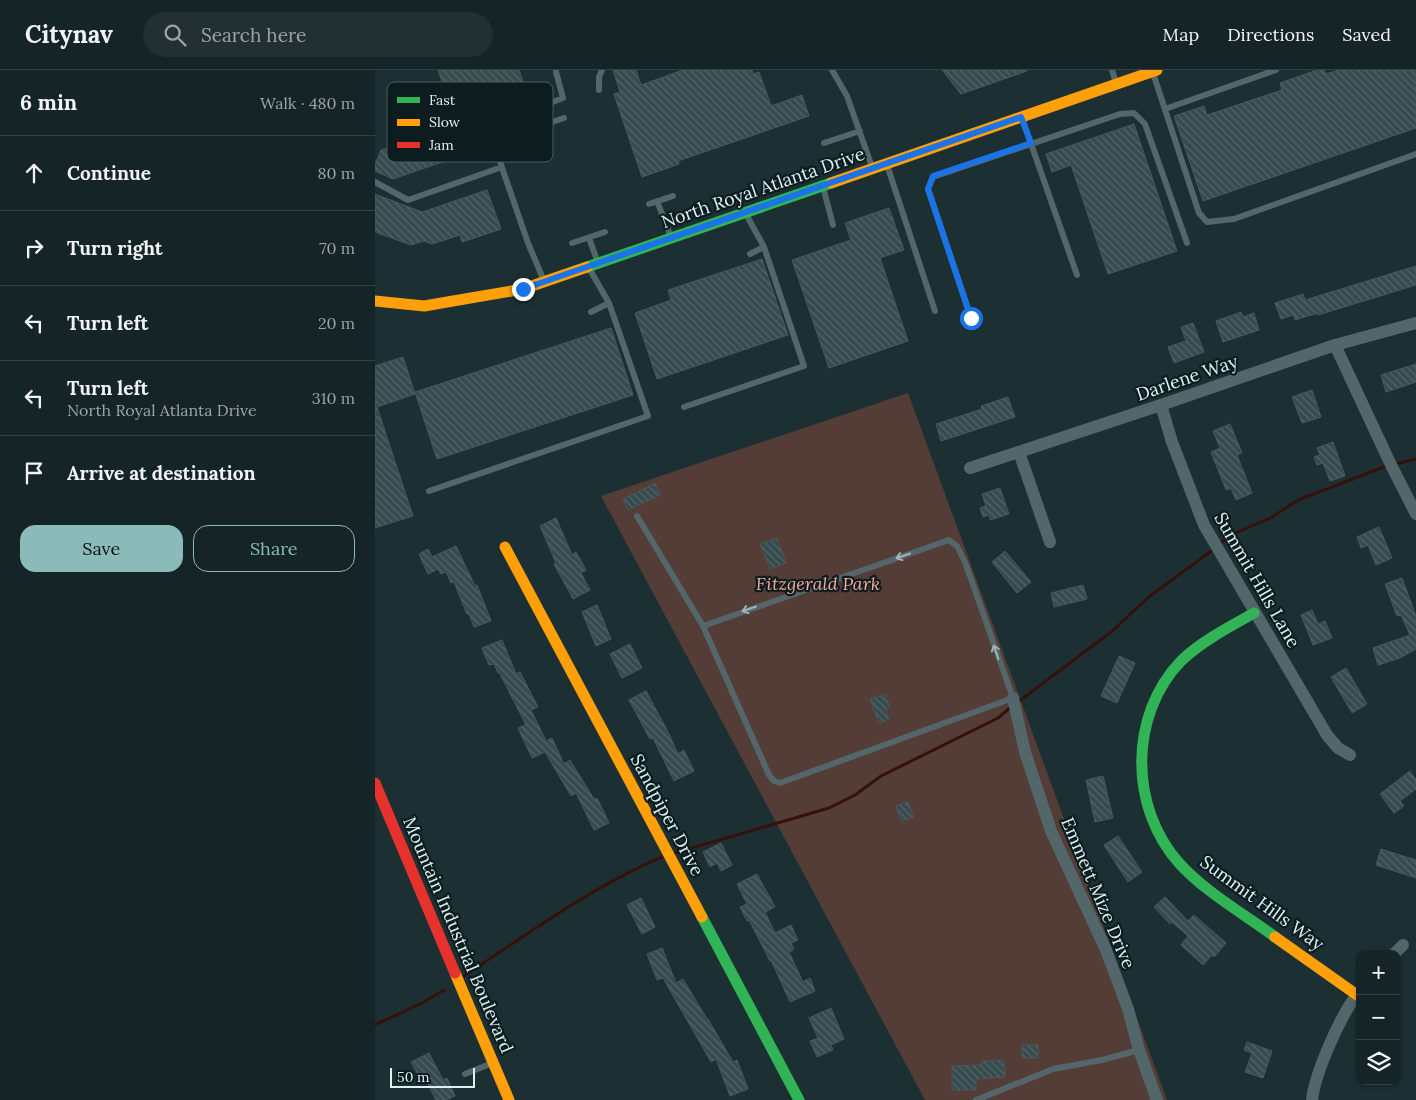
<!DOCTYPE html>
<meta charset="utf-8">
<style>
:root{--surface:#152426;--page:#223032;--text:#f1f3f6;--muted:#9da4a7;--line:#344143;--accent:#8bbbb9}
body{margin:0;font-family:Lora,serif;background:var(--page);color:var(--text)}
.controls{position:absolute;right:15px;bottom:15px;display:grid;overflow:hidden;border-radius:10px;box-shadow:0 1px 4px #0004}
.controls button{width:45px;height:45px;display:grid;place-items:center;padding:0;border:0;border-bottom:1px solid var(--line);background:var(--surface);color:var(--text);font:25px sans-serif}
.scale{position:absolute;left:15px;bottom:12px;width:85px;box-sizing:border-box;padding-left:5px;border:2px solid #ddf1f3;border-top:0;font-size:14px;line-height:18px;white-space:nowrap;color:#ddf1f3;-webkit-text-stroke:4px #0d1d1f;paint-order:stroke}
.stop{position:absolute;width:15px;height:15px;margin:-11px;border:4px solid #1a73e8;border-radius:50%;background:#fff}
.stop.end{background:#1a73e8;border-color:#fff;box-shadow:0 1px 5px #0008}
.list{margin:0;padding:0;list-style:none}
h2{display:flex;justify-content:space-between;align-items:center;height:65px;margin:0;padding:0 20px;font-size:21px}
h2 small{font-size:16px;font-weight:400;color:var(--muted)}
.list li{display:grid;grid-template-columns:32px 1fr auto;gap:15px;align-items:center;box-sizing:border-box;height:75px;padding:0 20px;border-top:1px solid var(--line)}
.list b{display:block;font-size:19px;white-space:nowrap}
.list p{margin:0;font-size:16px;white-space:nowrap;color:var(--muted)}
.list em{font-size:16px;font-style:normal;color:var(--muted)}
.actions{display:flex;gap:10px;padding:15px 20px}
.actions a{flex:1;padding:11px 0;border:1px solid var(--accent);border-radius:15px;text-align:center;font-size:18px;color:var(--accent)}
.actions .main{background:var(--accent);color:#111}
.icon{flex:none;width:28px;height:28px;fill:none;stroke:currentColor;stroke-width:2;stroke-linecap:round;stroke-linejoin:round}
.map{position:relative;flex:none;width:1041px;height:1030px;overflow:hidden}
header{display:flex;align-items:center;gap:30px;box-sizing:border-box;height:70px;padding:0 25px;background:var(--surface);border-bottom:1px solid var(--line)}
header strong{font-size:24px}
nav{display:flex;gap:28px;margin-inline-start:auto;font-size:18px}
.search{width:350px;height:45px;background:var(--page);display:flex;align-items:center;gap:12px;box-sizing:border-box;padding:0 18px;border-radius:28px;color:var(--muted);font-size:19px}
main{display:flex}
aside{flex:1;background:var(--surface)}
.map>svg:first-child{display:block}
</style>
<header>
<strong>Citynav</strong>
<div class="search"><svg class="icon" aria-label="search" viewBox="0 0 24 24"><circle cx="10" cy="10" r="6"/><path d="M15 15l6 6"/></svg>Search here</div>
<nav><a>Map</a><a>Directions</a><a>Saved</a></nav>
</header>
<main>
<aside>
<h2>6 min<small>Walk · 480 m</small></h2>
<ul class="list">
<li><svg class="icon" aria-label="ahead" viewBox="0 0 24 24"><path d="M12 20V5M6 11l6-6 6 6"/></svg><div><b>Continue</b></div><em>80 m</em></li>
<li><svg class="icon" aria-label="right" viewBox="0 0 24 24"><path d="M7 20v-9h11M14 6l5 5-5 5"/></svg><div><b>Turn right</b></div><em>70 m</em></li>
<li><svg class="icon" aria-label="left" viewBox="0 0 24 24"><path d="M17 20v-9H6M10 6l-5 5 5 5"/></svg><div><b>Turn left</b></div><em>20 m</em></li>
<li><svg class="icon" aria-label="left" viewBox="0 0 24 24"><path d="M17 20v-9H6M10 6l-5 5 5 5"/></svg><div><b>Turn left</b><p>North Royal Atlanta Drive</p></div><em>310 m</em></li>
<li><svg class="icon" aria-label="arrive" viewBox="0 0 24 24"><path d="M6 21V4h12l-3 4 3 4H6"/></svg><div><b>Arrive at destination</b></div></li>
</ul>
<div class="actions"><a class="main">Save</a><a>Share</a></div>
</aside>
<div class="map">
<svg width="1041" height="1030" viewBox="0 0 1041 1030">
<defs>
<pattern id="building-back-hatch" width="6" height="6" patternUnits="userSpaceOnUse" patternTransform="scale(1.25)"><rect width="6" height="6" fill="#374a4d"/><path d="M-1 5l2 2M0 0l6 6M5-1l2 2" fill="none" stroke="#546567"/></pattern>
</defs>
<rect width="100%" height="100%" fill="#1c3033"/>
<!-- park -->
<path fill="#543c37" d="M533,323L792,1030H550L226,426Z"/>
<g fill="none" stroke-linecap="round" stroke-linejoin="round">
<!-- stream -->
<path stroke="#36110c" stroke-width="3" d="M1020,394L1041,389
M843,475L856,465L897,447L923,430L1014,395
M643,632L736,562L775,526L839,479
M300,783L454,738L480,725L506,706L623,648L636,637
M89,906C153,864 216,817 287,787
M0,955L47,933L69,920"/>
</g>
<!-- building -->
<path fill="url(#building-back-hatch)" stroke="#48585b" d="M63,0H144L154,29L92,50L102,80L18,109L0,101V94L6,80L82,54Z
M238,0H261L266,15L308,0H377L378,4L384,2L396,36L427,25L434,46L303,91L304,94L267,107L239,24L245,22Z
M567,0H652V1L586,24Z
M942,0H949L951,4L964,0H1041V58L828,131L799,46L829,36L832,45L907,20L905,13Z
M759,54L802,181L733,204L696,95L677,102L671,84Z
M112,120L126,159L87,172L85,165L57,174L49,171L36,175L0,162V124L47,142Z
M514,138L529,180L505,188L533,271L454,298L417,190L476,170L470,153Z
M387,189L413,265L282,309L260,243L296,230L293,220Z
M1041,196V215L943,245V243L920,250L918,245L906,249L900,233L928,224L930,230Z
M866,242L868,247L879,243L884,260L848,272L841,251Z
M818,253L829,282L799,293L793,277L811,271L806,257Z
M236,258L258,325L62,389L40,322Z
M28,287L40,324L2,337L38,446L0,458V296Z
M1041,294V312L1011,322L1006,305Z
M937,320L946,347L927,353L917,327Z
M633,327L640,347L566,371L561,354L607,339L606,336Z
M855,354L867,383L862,385L877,423L861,430L856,418L851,420L836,382L845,378L838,361Z
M958,372L970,406L955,411L948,393L942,395L939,387L945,385L942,378Z
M280,413L285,425L253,440L248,429Z
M625,418L634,444L615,450L614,445L608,447L605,438L611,436L607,424Z
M181,448L197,485L201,482L211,500L206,503L215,520L198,529L179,494L181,493L165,456Z
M1004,457L1017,488L1001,495L993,475L986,478L982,467Z
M402,468L411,493L395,499L385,474Z
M81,476L100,516L102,515L116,551L99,557L94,544H92L79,512L76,513L71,502L66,504L63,499L53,504L44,484L53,479L57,487Z
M630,481L656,512L642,523L617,492Z
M1027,508L1041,546V579L1025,588L1003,595L998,578L1035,565L1026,545L1022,546L1010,514Z
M708,515L712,529L679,537L676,523Z
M222,535L236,569L221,576L207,542Z
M937,540L943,554L950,551L957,568L938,575L926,545Z
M127,570L141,604L145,602L163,637L156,640L171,671L177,668L189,694L195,690L219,729L222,728L234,753L219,760L201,723L196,726L170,682L157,688L143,658L151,655L124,602L123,603L119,594L114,595L107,578Z
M255,574L267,598L247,608L235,584Z
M744,586L760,593L742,633L726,626Z
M971,598L992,634L977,643L956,607Z
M271,621L292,660L303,684L309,680L319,701L299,711L278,668L275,669L254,630Z
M510,624L515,637L510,639L514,649L504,653L495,629Z
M1035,701L1041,710V719L1025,731L1029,736L1019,743L1005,724Z
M728,706L738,748L720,752L711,710Z
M533,732L539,747L526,751L521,736Z
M743,766L767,802L753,812L729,775Z
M346,773L357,795L346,801L342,793L335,797L328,782Z
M1006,779L1041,790V808L1001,795Z
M382,804L400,837L390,842L400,863L416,855L423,870L416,873L419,879L414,882L428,912L435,908L440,921L415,932L396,890L395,891L374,850L372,851L365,837L372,834L362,814Z
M790,827L813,851L819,845L851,873L839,887L837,885L828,895L806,875L813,866L797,852L795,854L779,837Z
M266,828L280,857L267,864L252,835Z
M287,878L301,913L308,909L332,949H333L358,992L362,990L373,1019L355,1026L341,989L336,992L288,908L282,910L272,884Z
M456,938L469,969L456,975L458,980L442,987L435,971L443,968L434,948Z
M872,972L897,981L888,1008L870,1002L877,983L869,980Z
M647,975H663V988H647Z
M54,983L68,1010L72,1008L80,1026L71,1030H61L50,1008L46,1010L36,992Z
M629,990L630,1007L601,1009V1020H577V996L607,995V991Z"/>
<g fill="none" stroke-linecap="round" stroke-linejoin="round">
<!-- lane -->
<path stroke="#536669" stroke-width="6" d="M457,0L472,26L497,97
M737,0L741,13
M778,3L824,143L832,152L859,149L1041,84
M224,20V7L227,0
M790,39L901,0
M647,48L702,205
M156,59L189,48
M449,73L485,61
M512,95L560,241
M0,112L33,130L127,97
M448,117L458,155
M282,131L296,167
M274,134L298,126
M214,168L223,193
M197,173L230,162
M375,184L389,177
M169,211L153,173L113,57L188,28L181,2
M216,242L234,233
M596,248L553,119L558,107L745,44L759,43L770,54L812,173
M309,337L429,296L389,177L371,144
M54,421L273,346L234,233L214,198
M262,446L328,556L394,705L399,711L405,713L638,628L590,492L582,476L574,470L328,556
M90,1004L115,994
M601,1030L678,999L727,990L764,980"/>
<!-- street -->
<path stroke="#536669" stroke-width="12" d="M960,275L1016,395L1041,444
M786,335L797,372L829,455L952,665L963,678L975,685
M644,382L675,472
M595,398L786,335L960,275L1041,253
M638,628L650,682L676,761L731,880L753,939L764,980L782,1030
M1019,884L1028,875
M937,1030C940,1003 967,941 985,921"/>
<!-- fast -->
<path stroke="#30b455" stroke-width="11" d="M212,197L456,113
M879,543C854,557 827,571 806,591C754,645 754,737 804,793C829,821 869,844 900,867
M327,847L424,1030"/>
<!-- slow -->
<path stroke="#ff9f0a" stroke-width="11" d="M456,113L782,0
M0,231L49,236L148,219L212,197
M130,477L327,847
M900,867L982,925
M80,903L134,1030"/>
<!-- jam -->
<path stroke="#e5322d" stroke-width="11" d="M0,713L80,903"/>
</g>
<!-- one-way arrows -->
<defs><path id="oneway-shaft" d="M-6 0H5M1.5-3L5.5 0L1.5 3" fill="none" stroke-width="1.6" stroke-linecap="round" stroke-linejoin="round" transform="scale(1.25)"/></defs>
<g stroke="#9fb2b5">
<use href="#oneway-shaft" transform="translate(528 486) rotate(161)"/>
<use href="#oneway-shaft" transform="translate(374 539) rotate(161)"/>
<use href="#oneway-shaft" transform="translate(621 582) rotate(-109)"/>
</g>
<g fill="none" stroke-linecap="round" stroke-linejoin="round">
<!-- route -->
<path stroke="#1a73e8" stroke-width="6" d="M148,219L646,47L656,73L558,106L553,119L596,248"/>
</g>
<g text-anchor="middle" stroke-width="4.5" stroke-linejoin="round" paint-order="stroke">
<!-- street labels -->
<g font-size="18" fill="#ddf1f3" stroke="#0d1d1f">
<text transform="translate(388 118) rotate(-19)" y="6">North Royal Atlanta Drive</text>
<text transform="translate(812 308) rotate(-19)" y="6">Darlene Way</text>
<text transform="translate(882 510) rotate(60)" y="6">Summit Hills Lane</text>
<text transform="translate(292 745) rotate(62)" y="6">Sandpiper Drive</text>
<text transform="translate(723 823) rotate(67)" y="6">Emmett Mize Drive</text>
<text transform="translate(887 833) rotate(36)" y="6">Summit Hills Way</text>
<text transform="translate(83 865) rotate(67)" y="6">Mountain Industrial Boulevard</text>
</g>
<!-- park labels -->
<g font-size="18" font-style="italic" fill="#f7a697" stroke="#0d1d1f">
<text x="443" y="520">Fitzgerald Park</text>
</g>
</g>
<!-- legend -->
<rect x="12" y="12" width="166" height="80" rx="8" fill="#0d1d1f" stroke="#4b5d5f" stroke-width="1"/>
<rect x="22" y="27" width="23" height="6" fill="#30b455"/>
<rect x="22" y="49" width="23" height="7" fill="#ff9f0a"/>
<rect x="22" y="72" width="23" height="6" fill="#e5322d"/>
<g font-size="14" fill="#ddf1f3">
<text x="54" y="35">Fast</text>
<text x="54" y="57">Slow</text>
<text x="54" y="80">Jam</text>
</g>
</svg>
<div class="controls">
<button>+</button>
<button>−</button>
<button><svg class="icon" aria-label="layers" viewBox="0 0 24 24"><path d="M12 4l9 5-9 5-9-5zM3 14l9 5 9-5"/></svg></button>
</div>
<div class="scale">50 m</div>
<div class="stop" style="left:596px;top:248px"></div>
<div class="stop end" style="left:148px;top:219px"></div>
</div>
</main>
